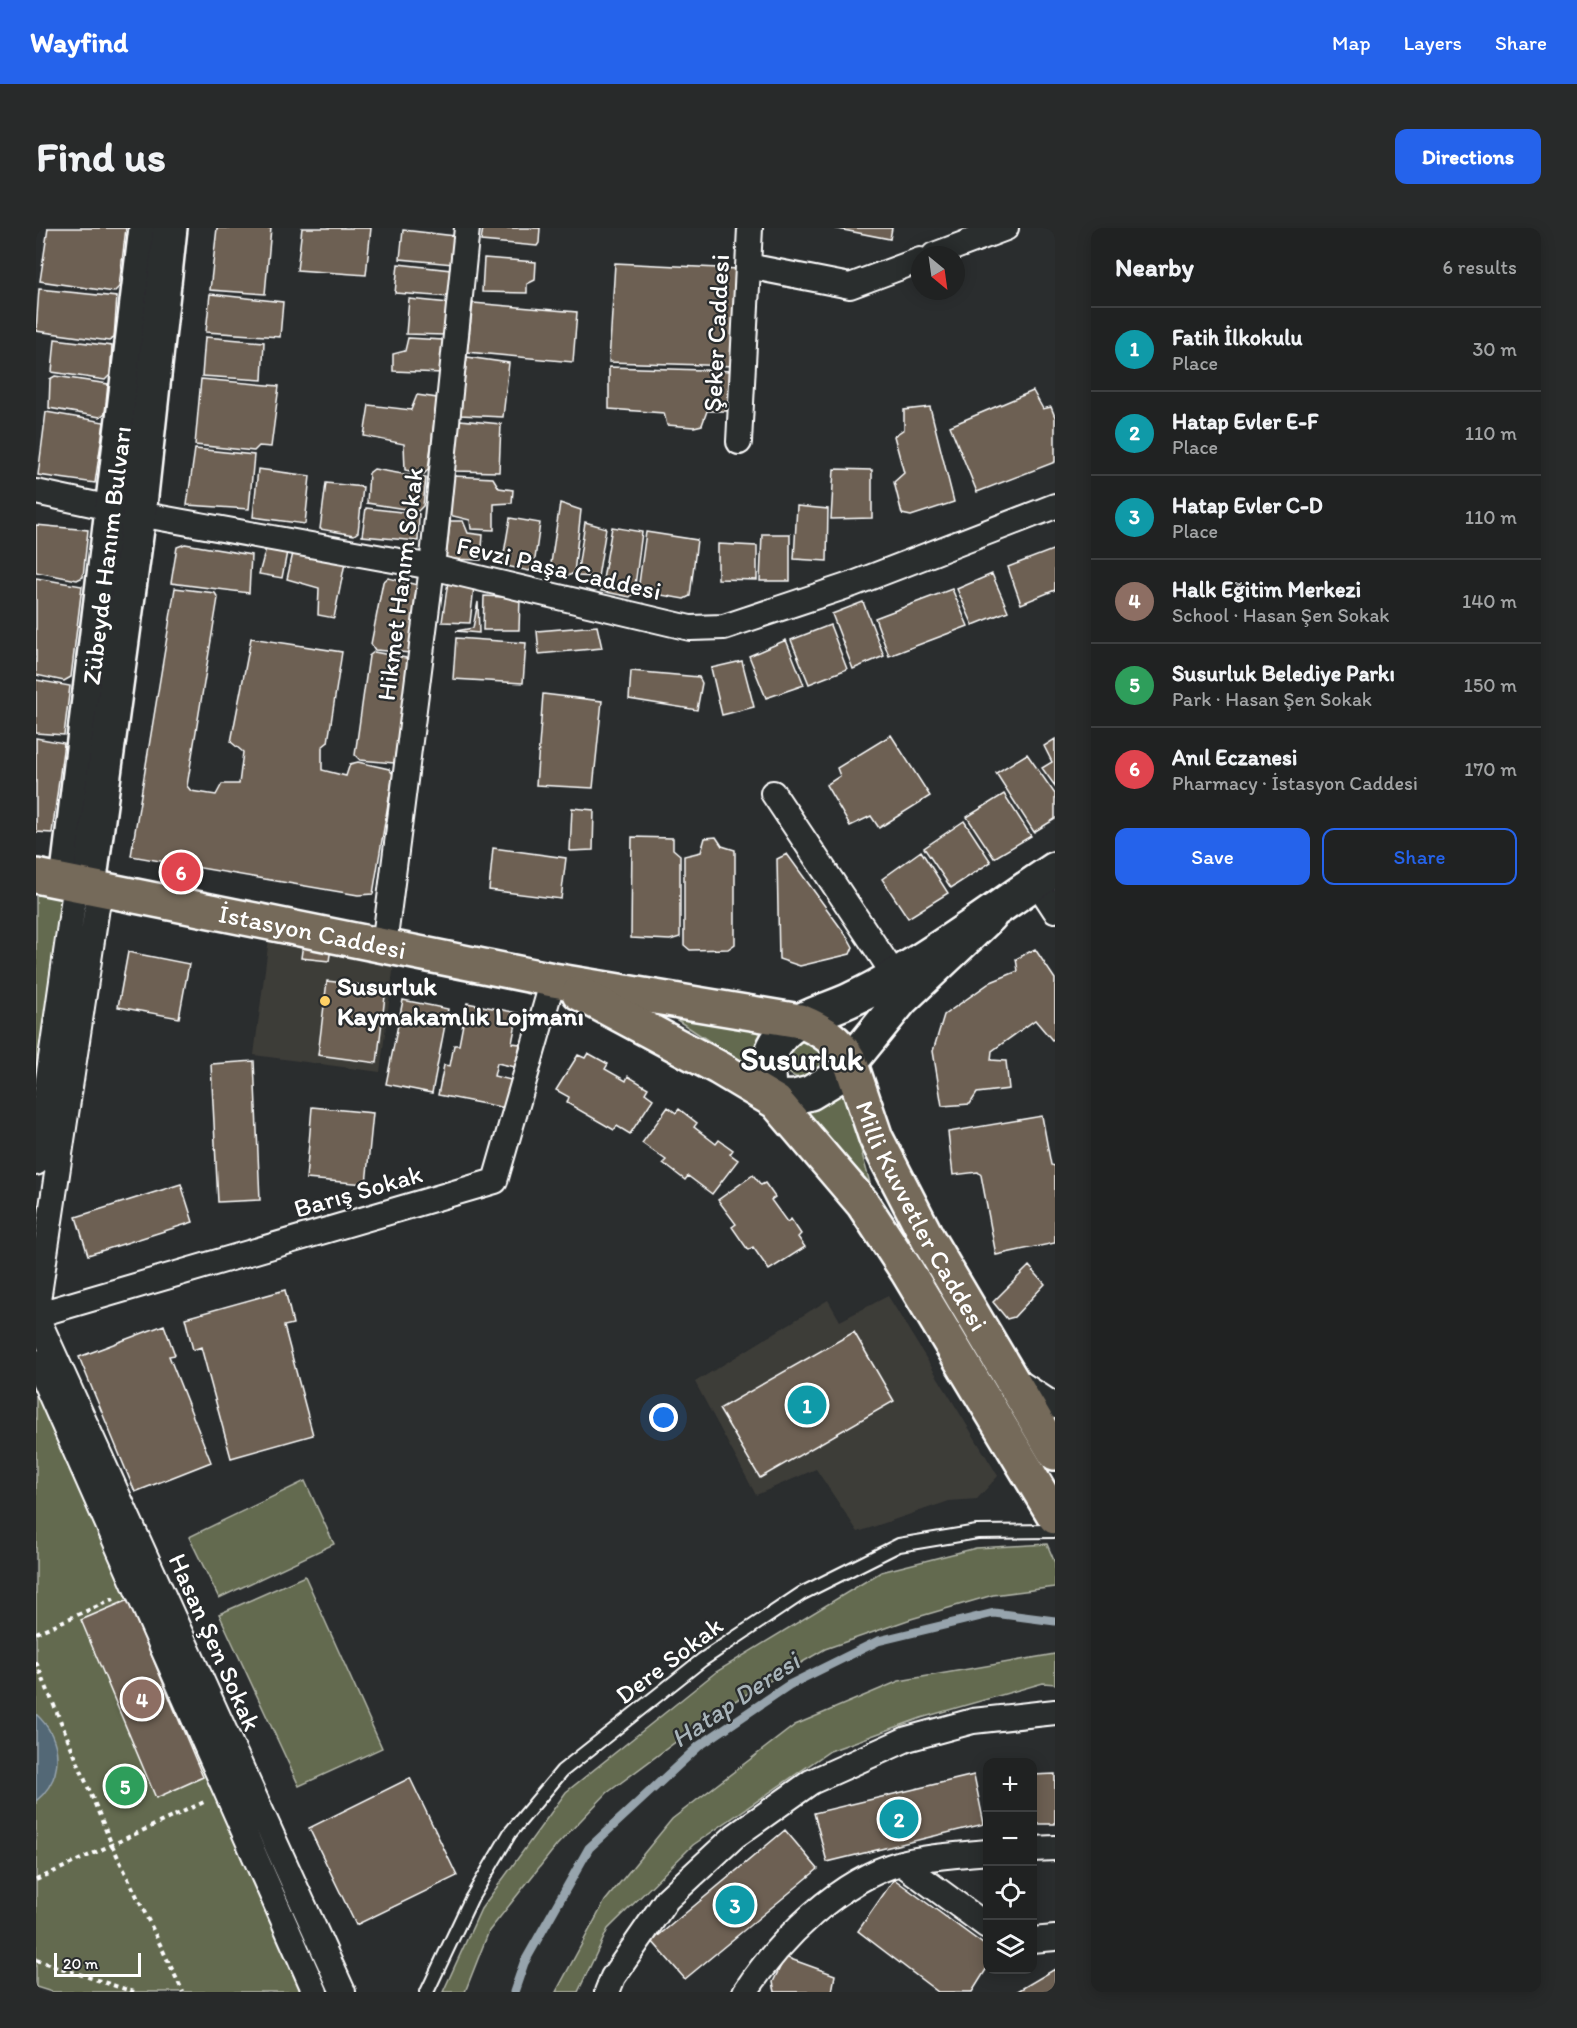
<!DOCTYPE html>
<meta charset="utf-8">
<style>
:root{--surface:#202222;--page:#282a2a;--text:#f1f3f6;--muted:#a2a4a5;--line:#3d3f40;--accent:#2563eb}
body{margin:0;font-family:Itim,sans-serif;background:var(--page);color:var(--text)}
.controls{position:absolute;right:18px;bottom:18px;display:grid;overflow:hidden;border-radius:12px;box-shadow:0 3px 15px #0003}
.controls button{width:54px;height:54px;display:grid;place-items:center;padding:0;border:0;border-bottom:2px solid var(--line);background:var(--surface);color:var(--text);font:30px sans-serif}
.compass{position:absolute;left:875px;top:18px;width:54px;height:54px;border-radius:50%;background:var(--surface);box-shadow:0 3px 15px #0003;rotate:151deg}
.scale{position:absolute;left:18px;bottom:15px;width:87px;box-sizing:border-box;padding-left:6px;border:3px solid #fff;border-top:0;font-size:16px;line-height:21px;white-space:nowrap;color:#fff;-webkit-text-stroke:4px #2a2d2e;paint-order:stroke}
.you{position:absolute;left:628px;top:1190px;width:21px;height:21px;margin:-15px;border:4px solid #fff;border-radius:50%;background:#1a73e8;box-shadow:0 0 0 9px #1a73e833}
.badge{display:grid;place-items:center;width:39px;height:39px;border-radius:50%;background:var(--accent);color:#fff;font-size:20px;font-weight:700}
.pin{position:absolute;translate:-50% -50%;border:3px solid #fff;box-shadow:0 2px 6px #0006}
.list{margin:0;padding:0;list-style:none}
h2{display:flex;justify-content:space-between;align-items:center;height:78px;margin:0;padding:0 24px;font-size:26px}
h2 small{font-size:20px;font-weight:400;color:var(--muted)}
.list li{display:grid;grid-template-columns:39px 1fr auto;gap:18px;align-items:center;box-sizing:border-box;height:84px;padding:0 24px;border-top:2px solid var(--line)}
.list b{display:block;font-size:22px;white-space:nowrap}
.list p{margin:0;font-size:20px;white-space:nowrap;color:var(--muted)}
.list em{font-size:20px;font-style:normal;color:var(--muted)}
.actions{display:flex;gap:12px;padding:18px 24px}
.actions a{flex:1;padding:14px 0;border:2px solid var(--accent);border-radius:12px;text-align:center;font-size:21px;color:var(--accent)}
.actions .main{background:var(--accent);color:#fff}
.icon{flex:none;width:33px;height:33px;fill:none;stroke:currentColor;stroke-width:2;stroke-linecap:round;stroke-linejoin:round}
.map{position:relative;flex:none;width:1019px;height:1764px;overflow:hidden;border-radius:12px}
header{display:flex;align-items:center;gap:36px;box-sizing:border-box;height:84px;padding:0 30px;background:var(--accent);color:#fff}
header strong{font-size:28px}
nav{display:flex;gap:33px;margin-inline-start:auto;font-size:21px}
.intro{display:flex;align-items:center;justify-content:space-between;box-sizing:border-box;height:144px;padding:0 36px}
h1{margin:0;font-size:42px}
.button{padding:15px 27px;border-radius:12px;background:var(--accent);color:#fff;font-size:21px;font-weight:700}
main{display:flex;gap:36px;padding:0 36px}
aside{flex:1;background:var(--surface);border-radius:12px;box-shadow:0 3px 15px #0003}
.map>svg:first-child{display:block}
</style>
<header>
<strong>Wayfind</strong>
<nav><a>Map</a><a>Layers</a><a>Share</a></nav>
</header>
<div class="intro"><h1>Find us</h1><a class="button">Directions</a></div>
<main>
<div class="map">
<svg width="1019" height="1764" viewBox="0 0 1019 1764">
<rect width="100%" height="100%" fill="#2a2d2e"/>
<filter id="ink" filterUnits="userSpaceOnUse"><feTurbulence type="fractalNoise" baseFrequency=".0167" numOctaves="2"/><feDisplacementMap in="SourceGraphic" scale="12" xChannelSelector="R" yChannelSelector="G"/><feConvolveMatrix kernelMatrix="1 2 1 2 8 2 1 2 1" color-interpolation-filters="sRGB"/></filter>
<g filter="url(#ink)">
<!-- built -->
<path fill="#3e3d39" d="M235,695L360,720L344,844L218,827Z
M852,1068L962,1248L941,1271L913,1273L822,1304L780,1241L720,1267L659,1154L792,1072L804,1093Z"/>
<!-- green -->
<path fill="#636a50" stroke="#b1b4a8" stroke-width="1.5" d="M0,666L25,671L0,851Z
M632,786L737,803L720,844Z
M747 831a19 19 0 1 1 38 0a19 19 0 1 1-38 0Z
M808,860L834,955L766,882Z
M0,1161L91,1356L266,1764H16L0,1759Z
M269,1253L298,1316L183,1370L153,1309Z
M1011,1316L1019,1335V1359L957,1367L875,1391L789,1421L680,1484L571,1565L521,1617L453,1703L429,1764H407L445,1681L530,1564L680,1444L845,1344L940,1320Z
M269,1348L346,1520L263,1558L183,1386Z
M1019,1426V1456L1007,1455L885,1490L794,1523L657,1617L572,1701L542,1764H520L569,1673L636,1591L759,1497L863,1453Z"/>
<!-- water -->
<path fill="#526876" stroke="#97a4ad" stroke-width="1.5" d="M0,1486C27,1511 29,1549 0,1573Z"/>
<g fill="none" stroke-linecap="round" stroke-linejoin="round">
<!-- stream -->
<path stroke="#97a4ad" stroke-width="9" d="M478,1764L488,1735L553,1620L663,1518L753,1457L842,1413L958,1385L1019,1393"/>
</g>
<!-- building -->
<path fill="#6d6153" stroke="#fff" stroke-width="1.5" d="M12,0H90L83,59L78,64L4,53Z
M181,0H235L229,66L174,62Z
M266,0H335L330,47L261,42Z
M447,0H504L503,15L501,18L445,13Z
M797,0H856L854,11Z
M367,2L419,8L417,36L364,31Z
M448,30L500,34L499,52L491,56V65L446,64Z
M579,35L703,41L699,138L573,134Z
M362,36L415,42L414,69L359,65Z
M3,61L81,69L78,110L73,113L0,103Z
M174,66L247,74L244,109L170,104Z
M373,71L413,75L409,107L370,106Z
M437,75L541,84L537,134L431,124Z
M169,109L228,114L226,152L166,148Z
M372,110L407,112L406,145L357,143V126L369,123Z
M19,111L76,118L74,147L69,152L16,144Z
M431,129L473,135L467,189L424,187Z
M573,139L697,143V183H671L666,197L658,199L631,197L628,185L573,181Z
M19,148L72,156L69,185L64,189L13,180L14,151Z
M165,151L243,158L235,219L223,218L218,223L159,217Z
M997,163L1007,181L1015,179L1019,189V234L941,264L914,198Z
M381,167L401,170L392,242L388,246L369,242L368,216L328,208L333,177L375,182Z
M894,179L918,274L875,288L866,286L858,254L868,245L858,208L868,201V182Z
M10,184L68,194L59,255L2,247Z
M424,192L465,196L463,244L418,243Z
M159,221L218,227L213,281L151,277Z
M222,241L274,248L269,296L217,289Z
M338,241L390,250L387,278L382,283L331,275L333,245Z
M798,241L836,242V290L795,291Z
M418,248L457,250L463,260L477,262L476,275L458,276V302L435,301L434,292L413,287Z
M290,255L327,259L322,304L318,307L284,301Z
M524,275L545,282L538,345L532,348L514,342Z
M761,278L792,281L791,333L758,331Z
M330,280L383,286L382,313L326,308Z
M474,290L504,295L498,338L493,343L466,337Z
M414,293H427L432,305L447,307L445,332L410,331Z
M549,294L570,300L562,349L541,348Z
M0,297L52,302L47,349L41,352L0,344Z
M576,299L606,304L598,365L594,369L565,363Z
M610,304L661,312L654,368L648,371L602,363Z
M726,306H754V353H724Z
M149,316L215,327L213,365L135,355L141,319Z
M682,316L721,318V352L682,351Z
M230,320L251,324L246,350L223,346Z
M1019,321V362L985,376L972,339Z
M257,325L309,335L298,390L282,387L283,360L251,351Z
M956,346L972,383L937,397L921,361Z
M0,350L46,358L35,449L28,453L0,447Z
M352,350L386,358L375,425L339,422L335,416L347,354Z
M412,354L438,358L434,395L406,394Z
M139,360L179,365L182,370L151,558L155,563L180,567L186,556H203L207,524L195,514L215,410L306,424L292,514L286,519V542L310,548L314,536L322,534L353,541L357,546L337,666L322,667L95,628Z
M916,361L932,398L853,428L839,390Z
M448,368L484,370L483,402H447Z
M442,374L443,405L420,403L437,400Z
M827,374L848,428L817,441L796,386Z
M794,397L811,441L773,456L755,412Z
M561,398L566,420L503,426L501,403Z
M420,410L490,415L487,455L417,451Z
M750,412L768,457L730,470L713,428Z
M338,424L370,430L373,436L358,535L324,532L319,527L333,428Z
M706,433L718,479L686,487L675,440Z
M595,443L663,449L666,455L661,482L593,471Z
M0,452L34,458L28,507L0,505Z
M507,466L566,473L557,560L500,557Z
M855,507L894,568L843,600L835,588L814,598L790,557L804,548L801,540Z
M0,510L28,515L16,605L0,604Z
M1019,511V558L1006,540L1016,534L1008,518Z
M991,526L1019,566V591L998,604L960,545Z
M968,566L995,608L958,630L931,589Z
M536,580L558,582L557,622L534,623Z
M928,593L955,634L915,660L888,620Z
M596,609L637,610V621L644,627V709L634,712L595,710Z
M680,609L686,618L699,622V716L692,721L654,722L648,717V628L665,624L669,610Z
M457,620L530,630L525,671L453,662Z
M885,623L912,665L872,690L846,651Z
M751,626L812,710L817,719L814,726L764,738L743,731L741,631Z
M269,701L297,707L293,733L265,730Z
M999,721L1019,751V810L1016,812L999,792L956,823L955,832L970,833L973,861L941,865L934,876L906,878L897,823L908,787L955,754L982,743L980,731Z
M92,724L153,736L143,790L82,779Z
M291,753L350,760L341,835L282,827Z
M367,772L412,781L396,865L350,856Z
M431,775L482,785L476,815L484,816L479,839L461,835L458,848L475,852L470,880L402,867L408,837L414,838L418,817H423Z
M552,825L572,836L569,841L590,853L592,848L612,860L609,865L617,871L594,906L581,898L578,902L531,875L533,869L520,862L542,827L549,830Z
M218,833L224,972L182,974L175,836Z
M276,879L337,885L330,956L270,951Z
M632,879L640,885L643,881L661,895L658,899L680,916L683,912L697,922L694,926L702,932L676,966L652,948L649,952L627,935L630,932L606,915Z
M1006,888L1015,937L1019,938V1015L960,1027L945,947L942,944L917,947L912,904Z
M717,947L725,957L729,955L739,969L735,972L751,994L755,991L765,1006L762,1009L769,1019L733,1042L717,1019L712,1022L696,999L700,996L682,972Z
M145,956L157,994L52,1027L40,989Z
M993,1038L1009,1056L978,1089L971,1091L957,1074Z
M249,1062L257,1096L248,1098L277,1207L195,1230L165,1119L157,1122L149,1090Z
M128,1097L139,1127L133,1128L175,1234L99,1264L43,1129Z
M818,1104L858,1173L724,1250L683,1181Z
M92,1372L167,1549L120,1570L45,1392Z
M1019,1546V1596H996V1547Z
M938,1547L948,1596L791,1634L778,1585Z
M374,1550L421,1648L320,1697L273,1600Z
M749,1602L782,1641L649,1751L616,1713Z
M858,1651L951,1719V1740L936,1764H902L822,1703Z
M749,1729L799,1747L796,1764H739L737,1754Z
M1019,1741V1764H980Z"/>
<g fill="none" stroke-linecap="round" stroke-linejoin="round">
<!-- lane casing -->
<g stroke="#fff" stroke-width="16">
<path id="lane" d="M391,1764L435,1671L474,1605L526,1543L666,1432L765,1366L863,1317L941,1304L1019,1303"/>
</g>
<!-- street casing -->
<g stroke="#fff" stroke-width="28">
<path id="street" d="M898,27L970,0
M712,38L814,58L884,32
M703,214L714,0
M0,264L103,286L396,339L654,400L688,399L817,356L1019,278
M737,565L859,748
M1000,653L1019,682
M348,718L396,339L431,0
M0,935L40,655
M0,1086L64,659
M0,1087L307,1764
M0,1087L459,953L517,752
M0,1134L279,1764
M978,1151L1019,1178
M996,1621L1019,1620
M865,1635L951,1698
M996,1712L1019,1710
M571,1764L577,1749L631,1671L699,1608L775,1554L871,1511L937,1493L1019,1484
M709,1764C744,1711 803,1652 865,1635C892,1628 924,1627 951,1624"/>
</g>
<!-- secondary casing -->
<g stroke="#fff" stroke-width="38">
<g id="secondary">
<path id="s1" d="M31,653L110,0"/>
<path d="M53,658L103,286L134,0"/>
<path d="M954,688L865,772L804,847L774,865L759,869L735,870C730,847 730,824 747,806C765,787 794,782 816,771C831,764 846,756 860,747C915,715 966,676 1019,641"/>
</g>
</g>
<!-- primary casing -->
<g stroke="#fff" stroke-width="38">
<g id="primary">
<path id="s2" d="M0,648L517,752L764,793C786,802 802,812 814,833L840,910L892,1011L1019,1225"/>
<path d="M543,765L683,840L740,874L827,976L871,1043L1019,1289"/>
</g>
</g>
<!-- path -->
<path stroke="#fff" stroke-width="4" stroke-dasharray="4.5 4.5" stroke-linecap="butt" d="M0,1405L78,1371
M0,1434L76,1617L147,1764
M0,1652L168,1574
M0,1732L98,1764"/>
<!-- lane -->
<use href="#lane" stroke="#2a2d2e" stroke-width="12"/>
<!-- street -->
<use href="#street" stroke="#2a2d2e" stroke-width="24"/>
<!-- secondary -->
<use href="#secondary" stroke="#2a2d2e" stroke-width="33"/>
<!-- primary -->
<use href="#primary" stroke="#746a5a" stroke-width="33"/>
</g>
</g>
<!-- markers -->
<circle fill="#ffd166" stroke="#2a2d2e" stroke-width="2" cx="289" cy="773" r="6"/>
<g text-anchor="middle" stroke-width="4.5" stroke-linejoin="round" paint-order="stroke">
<!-- street labels -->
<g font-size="26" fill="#fff" stroke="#2a2d2e">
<text transform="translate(680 105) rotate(-87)" y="9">Şeker Caddesi</text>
<text dy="9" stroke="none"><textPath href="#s1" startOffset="328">Zübeyde Hanım Bulvarı</textPath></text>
<text transform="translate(523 340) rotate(13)" y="9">Fevzi Paşa Caddesi</text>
<text transform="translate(364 356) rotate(-83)" y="9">Hikmet Hanım Sokak</text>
<text dy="9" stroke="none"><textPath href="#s2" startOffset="282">İstasyon Caddesi</textPath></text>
<text transform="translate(322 963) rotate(-16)" y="9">Barış Sokak</text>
<text dy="9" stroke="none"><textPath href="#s2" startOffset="1014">Milli Kuvvetler Caddesi</textPath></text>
<text transform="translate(179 1414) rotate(66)" y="9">Hasan Şen Sokak</text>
<text transform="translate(633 1432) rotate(-37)" y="9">Dere Sokak</text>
</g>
<!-- poi labels -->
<g font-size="26" font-weight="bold" fill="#fff" stroke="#2a2d2e" text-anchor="start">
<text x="301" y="767">Susurluk<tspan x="301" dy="30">Kaymakamlık Lojmanı</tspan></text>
</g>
<!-- water labels -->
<g font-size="27" font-style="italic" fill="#a8b4ba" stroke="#2a2d2e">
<text transform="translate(699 1472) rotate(-34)" y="9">Hatap Deresi</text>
</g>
<!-- district labels -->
<g font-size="32" font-weight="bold" fill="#fff" stroke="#2a2d2e">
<text x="766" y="842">Susurluk</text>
</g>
</g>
</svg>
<div class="controls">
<button>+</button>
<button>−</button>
<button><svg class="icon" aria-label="locate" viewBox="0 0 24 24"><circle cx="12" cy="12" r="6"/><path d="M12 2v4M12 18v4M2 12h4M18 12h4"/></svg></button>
<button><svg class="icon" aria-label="layers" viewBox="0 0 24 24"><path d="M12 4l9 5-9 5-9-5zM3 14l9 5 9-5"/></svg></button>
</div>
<svg class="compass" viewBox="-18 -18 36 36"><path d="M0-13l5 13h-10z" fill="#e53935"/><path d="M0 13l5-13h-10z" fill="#a2a4a5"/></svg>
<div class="scale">20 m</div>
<div class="you"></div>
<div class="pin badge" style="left:771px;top:1177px;background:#0f9aa8">1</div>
<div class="pin badge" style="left:863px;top:1591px;background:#0f9aa8">2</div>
<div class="pin badge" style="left:699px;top:1677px;background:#0f9aa8">3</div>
<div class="pin badge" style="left:106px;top:1471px;background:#8d6e63">4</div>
<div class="pin badge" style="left:89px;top:1558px;background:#2e9e5b">5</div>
<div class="pin badge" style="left:145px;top:644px;background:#e0444e">6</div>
</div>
<aside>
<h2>Nearby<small>6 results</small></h2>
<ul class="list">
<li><span class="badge" style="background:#0f9aa8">1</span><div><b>Fatih İlkokulu</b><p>Place</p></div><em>30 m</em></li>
<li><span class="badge" style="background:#0f9aa8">2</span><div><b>Hatap Evler E-F</b><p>Place</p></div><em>110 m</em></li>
<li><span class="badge" style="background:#0f9aa8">3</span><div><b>Hatap Evler C-D</b><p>Place</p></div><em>110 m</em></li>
<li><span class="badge" style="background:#8d6e63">4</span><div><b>Halk Eğitim Merkezi</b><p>School · Hasan Şen Sokak</p></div><em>140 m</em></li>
<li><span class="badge" style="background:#2e9e5b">5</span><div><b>Susurluk Belediye Parkı</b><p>Park · Hasan Şen Sokak</p></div><em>150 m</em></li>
<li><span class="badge" style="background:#e0444e">6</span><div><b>Anıl Eczanesi</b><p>Pharmacy · İstasyon Caddesi</p></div><em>170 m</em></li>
</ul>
<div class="actions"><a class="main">Save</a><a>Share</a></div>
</aside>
</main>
